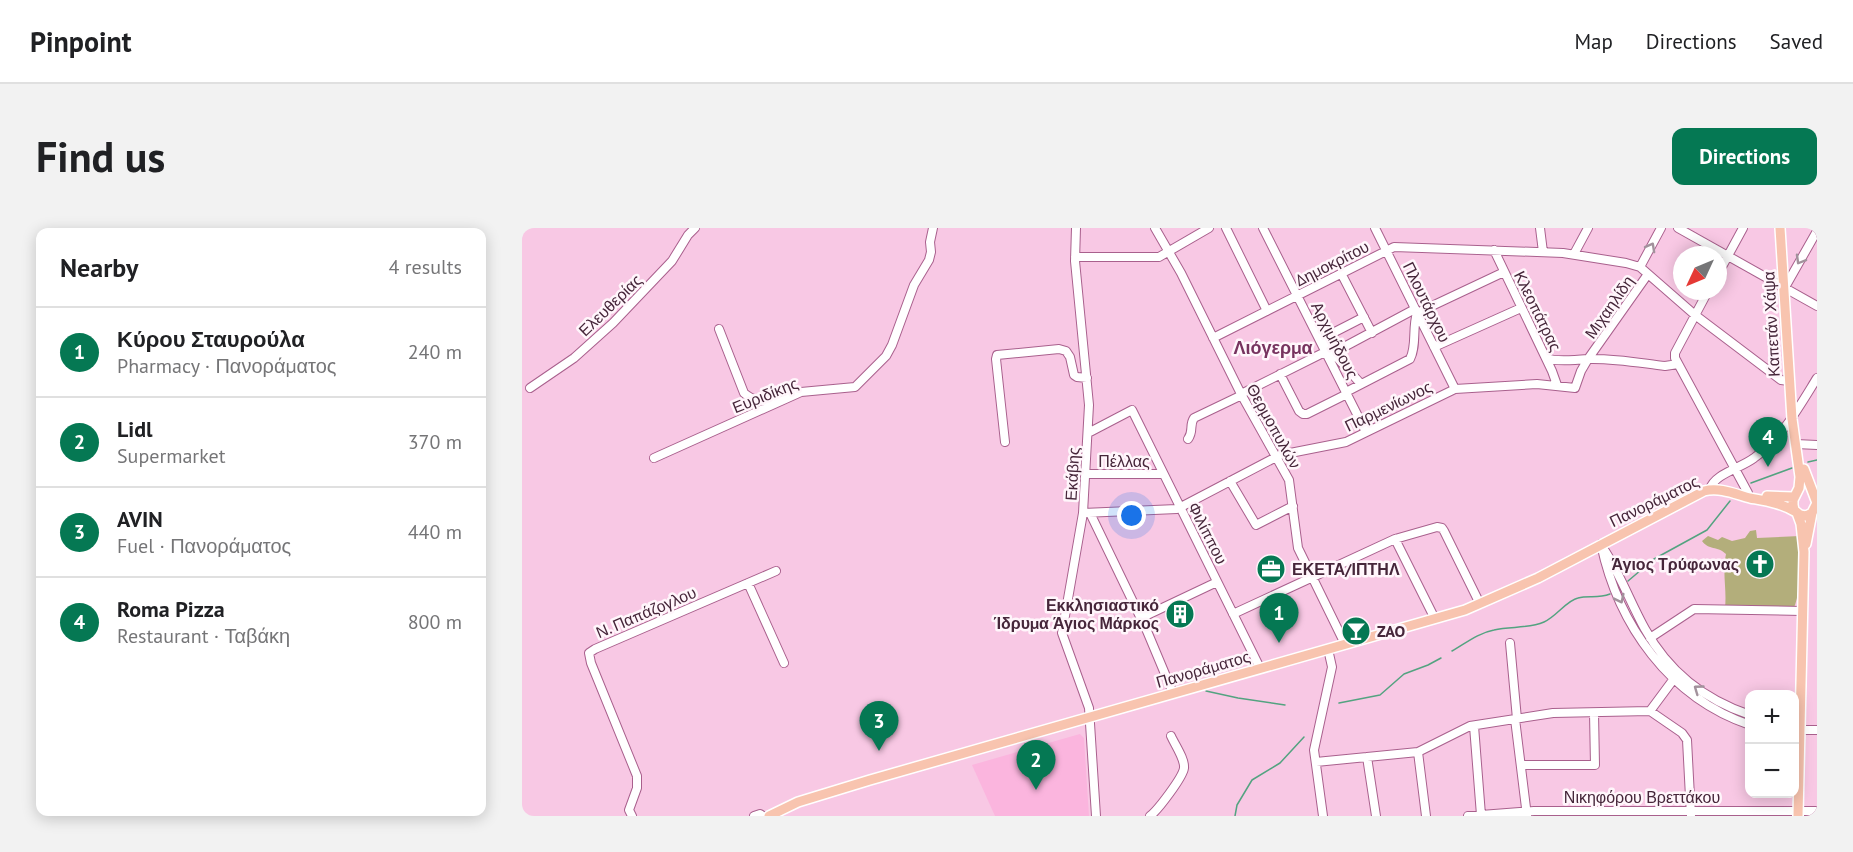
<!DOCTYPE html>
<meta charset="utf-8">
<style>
:root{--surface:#fff;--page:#f2f2f2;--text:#202124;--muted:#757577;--line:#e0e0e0;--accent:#057853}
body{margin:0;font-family:"PT Sans",sans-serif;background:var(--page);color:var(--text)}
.controls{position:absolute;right:18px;bottom:18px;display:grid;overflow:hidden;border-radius:12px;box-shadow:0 3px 15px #0003}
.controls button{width:54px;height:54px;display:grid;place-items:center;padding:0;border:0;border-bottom:2px solid var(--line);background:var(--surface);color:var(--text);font:30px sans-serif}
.compass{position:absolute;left:1151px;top:18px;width:54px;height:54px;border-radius:50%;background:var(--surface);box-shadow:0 3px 15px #0003;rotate:226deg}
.you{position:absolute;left:610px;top:288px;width:21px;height:21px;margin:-15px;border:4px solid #fff;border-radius:50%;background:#1a73e8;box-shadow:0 0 0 9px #1a73e833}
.badge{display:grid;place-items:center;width:39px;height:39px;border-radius:50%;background:var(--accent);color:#fff;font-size:20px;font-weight:700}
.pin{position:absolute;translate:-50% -50px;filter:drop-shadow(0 2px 3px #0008)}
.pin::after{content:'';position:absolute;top:32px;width:21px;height:18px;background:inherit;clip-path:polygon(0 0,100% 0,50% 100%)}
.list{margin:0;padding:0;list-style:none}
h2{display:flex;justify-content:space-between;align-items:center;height:78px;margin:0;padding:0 24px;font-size:26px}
h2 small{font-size:20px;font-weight:400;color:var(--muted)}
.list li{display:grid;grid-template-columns:39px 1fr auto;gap:18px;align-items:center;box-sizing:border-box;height:90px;padding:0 24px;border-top:2px solid var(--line)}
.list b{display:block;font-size:22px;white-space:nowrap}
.list p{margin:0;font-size:20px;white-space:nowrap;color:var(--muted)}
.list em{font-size:20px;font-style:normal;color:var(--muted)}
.map{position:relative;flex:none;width:1295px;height:588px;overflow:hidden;border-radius:12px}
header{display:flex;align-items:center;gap:36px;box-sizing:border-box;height:84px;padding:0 30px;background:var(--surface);border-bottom:2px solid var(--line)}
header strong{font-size:28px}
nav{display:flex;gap:33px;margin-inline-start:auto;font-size:21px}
.intro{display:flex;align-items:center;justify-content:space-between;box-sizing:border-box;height:144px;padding:0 36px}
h1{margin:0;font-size:42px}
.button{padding:15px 27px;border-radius:12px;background:var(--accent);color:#fff;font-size:21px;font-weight:700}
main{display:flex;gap:36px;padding:0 36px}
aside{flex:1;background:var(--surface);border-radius:12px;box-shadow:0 3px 15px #0003}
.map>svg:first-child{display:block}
</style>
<header>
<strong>Pinpoint</strong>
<nav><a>Map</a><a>Directions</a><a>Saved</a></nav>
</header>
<div class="intro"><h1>Find us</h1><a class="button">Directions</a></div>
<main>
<aside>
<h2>Nearby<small>4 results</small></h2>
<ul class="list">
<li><span class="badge">1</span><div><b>Κύρου Σταυρούλα</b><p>Pharmacy · Πανοράματος</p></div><em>240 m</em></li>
<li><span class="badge">2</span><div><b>Lidl</b><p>Supermarket</p></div><em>370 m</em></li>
<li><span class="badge">3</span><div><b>AVIN</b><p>Fuel · Πανοράματος</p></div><em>440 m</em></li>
<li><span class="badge">4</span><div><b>Roma Pizza</b><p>Restaurant · Ταβάκη</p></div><em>800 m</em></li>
</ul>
</aside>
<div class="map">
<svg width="1295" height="588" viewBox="0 0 1295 588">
<rect width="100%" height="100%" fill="#f8c8e4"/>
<!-- built -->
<path fill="#fbb5de" d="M558,506L562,510L567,588H473L450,537Z"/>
<!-- green -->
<path fill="#b3ae7b" d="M1234,302L1235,310L1278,308C1277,329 1280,364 1271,382L1203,380C1205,361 1200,345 1204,326C1196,318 1186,322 1180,313L1186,308L1196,312L1200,309L1210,313L1223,310L1228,303Z"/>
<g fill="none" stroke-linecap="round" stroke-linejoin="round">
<!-- stream -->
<path stroke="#53a380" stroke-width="1.5" d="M1286,234L1295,232
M1229,255L1270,240
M1106,353L1132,331L1185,302L1208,273
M930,423C944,415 956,405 972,402C989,398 1006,401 1022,394C1034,389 1045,372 1056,370C1067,367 1075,371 1088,366
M684,463L716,470L763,477
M817,475L858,467L882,446L906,437L919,430
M713,588L715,577L730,552L758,535L782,509"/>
<!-- minor casing -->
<g stroke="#a9608d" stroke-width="10">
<path id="minor" d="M554,0L553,33L567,177L561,285L540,405L567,480L574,588
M633,0L659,45L719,166L767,252L776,320L823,416
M704,0L745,83
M741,0L844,204
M853,0L933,161
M1018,0L1021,24
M1156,0L1295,78
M972,22L1030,143L1035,157
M1052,26L1066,0
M553,29H637L687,0
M1118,39L1139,0
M819,45L850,105
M1196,46L1221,0
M1262,61L1295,3
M1186,63L1153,125V130L1226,265
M197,101L222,165C231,173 240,174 252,173
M691,110L872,19L1041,25L1104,35L1118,39L1173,87L1259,152L1267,153
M912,119L999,80
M807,127L893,81
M1024,130C1033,134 1055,132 1066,131C1092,130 1118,135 1143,138L1156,136
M758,146L777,183L781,186H785L825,166
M839,156L811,125L803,109L842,89
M8,160L52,130L91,95L150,33L166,7L173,0
M824,164L888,131C895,118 890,100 895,85L982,44
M719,166L803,124
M566,205L610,182L738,440
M666,211C672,203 667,197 672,190L720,167
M483,214L474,131L475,127L537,121L544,123L548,129L552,147L555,149L565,150
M1274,216L1295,217
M132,230L279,164L333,159L364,128L370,117L392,57L407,32L409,24L408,14L411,0
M563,246H641
M708,253L734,297L771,278
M1188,261C1192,246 1219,240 1232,230C1260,210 1277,179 1295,150
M561,285L655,281L758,227L824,214L933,161L1015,156L1053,160L1059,143L1066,131L1126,46
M568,285L625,403L651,465
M873,311L913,391
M1079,316C1096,397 1148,470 1228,497
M1083,323C1099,348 1109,376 1123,401C1146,443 1183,472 1228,487
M226,355L262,435
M711,386L873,311L915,299L920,300L922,303L958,376
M619,390L695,354
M1128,410L1172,381L1280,383
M988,415L995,491
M1151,452L1128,483L1160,505L1165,512L1169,588
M993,491L1005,588
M952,498L959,587
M1272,502H1295
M896,524L904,588
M845,529L854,588
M794,534L896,524L948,498L1031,485L1128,483
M999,537H1073L1072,485
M110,588L107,582L115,560V548L69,435L67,425L73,421L254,343
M232,588L238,586L241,588
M628,588C636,582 661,549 662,540C663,531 653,517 649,508
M801,588L792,522L810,439L806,421
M946,588L1012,583H1295"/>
</g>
<!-- major casing -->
<g stroke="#fff" stroke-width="12">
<path id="major" d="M1258,0L1270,191L1278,249L1277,260L1271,272V277L1272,282L1278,287L1284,288L1290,285
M1282,241L1295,275L1290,285L1284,316
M1245,268L1272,269
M1275,285L1279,296L1282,324L1276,588
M247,588L276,574L348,552L943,382L1016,350L1182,263C1198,259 1213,266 1228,270C1244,273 1259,275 1274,284"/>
</g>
<!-- minor -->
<use href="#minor" stroke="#fff" stroke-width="8"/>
<!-- major -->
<use href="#major" stroke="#f8c4af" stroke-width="9"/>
</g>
<!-- one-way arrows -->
<defs><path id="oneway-chevron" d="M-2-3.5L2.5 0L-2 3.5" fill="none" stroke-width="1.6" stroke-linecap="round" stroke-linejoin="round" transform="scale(1.5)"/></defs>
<g stroke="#a2929c">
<use href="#oneway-chevron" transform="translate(1129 19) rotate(-61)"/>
<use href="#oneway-chevron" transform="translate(1278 32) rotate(120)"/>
<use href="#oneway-chevron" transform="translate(1098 371) rotate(64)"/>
<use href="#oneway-chevron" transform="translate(1176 461) rotate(-144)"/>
</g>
<!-- icons -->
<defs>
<g id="church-disc" transform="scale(1.5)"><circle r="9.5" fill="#057853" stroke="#fff6fb"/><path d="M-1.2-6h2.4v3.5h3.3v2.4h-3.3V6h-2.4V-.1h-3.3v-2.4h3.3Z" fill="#fff"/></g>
<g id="office-disc" transform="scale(1.5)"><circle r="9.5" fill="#057853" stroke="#fff6fb"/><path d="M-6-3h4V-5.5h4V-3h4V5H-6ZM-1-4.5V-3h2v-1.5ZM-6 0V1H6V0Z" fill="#fff"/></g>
<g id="building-disc" transform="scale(1.5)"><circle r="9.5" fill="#057853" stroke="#fff6fb"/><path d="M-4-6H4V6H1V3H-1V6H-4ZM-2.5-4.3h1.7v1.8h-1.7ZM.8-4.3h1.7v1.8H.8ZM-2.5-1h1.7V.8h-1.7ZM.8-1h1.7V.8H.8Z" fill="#fff"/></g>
<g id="bar-disc" transform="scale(1.5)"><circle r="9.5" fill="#057853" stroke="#fff6fb"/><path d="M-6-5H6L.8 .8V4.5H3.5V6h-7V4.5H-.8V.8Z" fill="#fff"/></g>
</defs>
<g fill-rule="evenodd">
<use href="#church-disc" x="1238" y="336"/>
<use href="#office-disc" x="749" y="341"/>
<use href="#building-disc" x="658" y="386"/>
<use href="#bar-disc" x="834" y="403"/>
</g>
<g text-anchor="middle" stroke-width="5" stroke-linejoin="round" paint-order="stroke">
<!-- street labels -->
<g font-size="16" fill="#46263a" stroke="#fff6fb">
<text transform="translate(810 35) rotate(-27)" y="6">Δημοκρίτου</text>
<text transform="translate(905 74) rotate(64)" y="6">Πλουτάρχου</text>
<text transform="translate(88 77) rotate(-44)" y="6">Ελευθερίας</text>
<text transform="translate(1087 79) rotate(-55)" y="6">Μιχαηλίδη</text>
<text transform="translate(1016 83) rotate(64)" y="6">Κλεοπάτρας</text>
<text transform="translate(1249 96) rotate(-93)" y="6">Καπετάν Χάψα</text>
<text transform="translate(813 112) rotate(63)" y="6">Αρχιμήδους</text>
<text transform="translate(243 167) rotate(-22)" y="6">Ευριδίκης</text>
<text transform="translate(866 178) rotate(-26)" y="6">Παρμενίωνος</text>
<text transform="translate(752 198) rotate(61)" y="6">Θερμοπυλών</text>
<text x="602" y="239">Πέλλας</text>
<text transform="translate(550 246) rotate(-87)" y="6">Εκάβης</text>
<text transform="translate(1132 273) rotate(-26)" y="6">Πανοράματος</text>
<text transform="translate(686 305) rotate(63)" y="6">Φιλίππου</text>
<text transform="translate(124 384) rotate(-23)" y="6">Ν. Παπάζογλου</text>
<text transform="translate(681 441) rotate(-16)" y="6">Πανοράματος</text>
<text x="1120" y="575">Νικηφόρου Βρεττάκου</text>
</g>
<!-- poi labels -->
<g font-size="16" font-weight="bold" fill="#46263a" stroke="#fff6fb" text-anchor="end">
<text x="1217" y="342">Άγιος Τρύφωνας</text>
<text x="770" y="347" text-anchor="start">ΕΚΕΤΑ/ΙΠΤΗΛ</text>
<text x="637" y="383">Εκκλησιαστικό<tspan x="637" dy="18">Ίδρυμα Άγιος Μάρκος</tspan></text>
<text x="855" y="409" text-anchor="start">ZAO</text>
</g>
<!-- neighbourhood labels -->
<g font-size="18" font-weight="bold" fill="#77335f" stroke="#fff6fb">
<text x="751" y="126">Λιόγερμα</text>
</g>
</g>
</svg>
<div class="controls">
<button>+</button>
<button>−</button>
</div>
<svg class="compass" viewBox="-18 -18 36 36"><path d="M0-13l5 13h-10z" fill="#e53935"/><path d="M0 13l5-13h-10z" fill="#757577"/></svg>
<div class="you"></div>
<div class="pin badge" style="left:757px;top:415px">1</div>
<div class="pin badge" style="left:514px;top:562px">2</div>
<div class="pin badge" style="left:357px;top:523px">3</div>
<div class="pin badge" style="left:1246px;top:239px">4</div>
</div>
</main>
